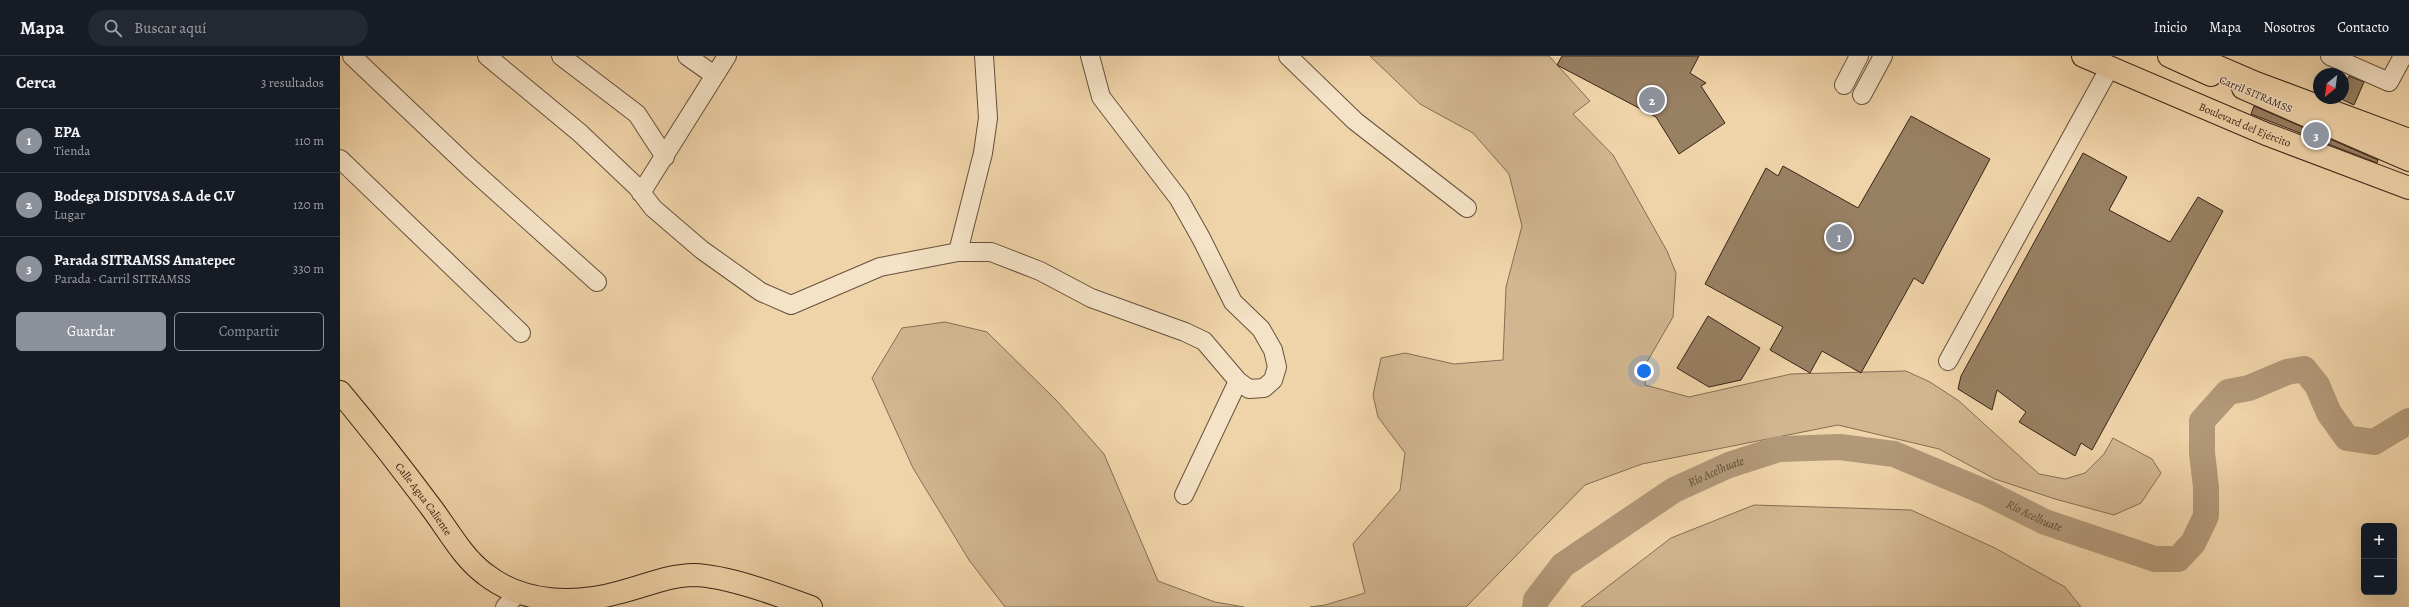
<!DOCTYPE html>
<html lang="es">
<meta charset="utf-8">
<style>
:root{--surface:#171b24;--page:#242831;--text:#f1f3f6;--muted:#9ea1a6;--line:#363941;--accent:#8c9099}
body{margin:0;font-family:Alegreya,serif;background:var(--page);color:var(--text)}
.controls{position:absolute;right:12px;bottom:12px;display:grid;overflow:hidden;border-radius:6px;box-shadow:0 4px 16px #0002}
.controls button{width:36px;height:36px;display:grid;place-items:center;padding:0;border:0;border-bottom:1px solid var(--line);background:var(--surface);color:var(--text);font:20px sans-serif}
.compass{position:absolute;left:1973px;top:12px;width:36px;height:36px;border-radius:50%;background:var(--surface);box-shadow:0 4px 16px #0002;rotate:209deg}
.you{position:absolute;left:1304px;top:315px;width:14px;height:14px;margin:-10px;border:3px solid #fff;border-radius:50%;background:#1a73e8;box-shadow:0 0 0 6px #1a73e833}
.badge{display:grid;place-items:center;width:26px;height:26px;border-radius:50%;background:var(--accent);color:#fff;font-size:13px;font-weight:700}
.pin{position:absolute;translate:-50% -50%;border:2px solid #fff;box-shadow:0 1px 4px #0006}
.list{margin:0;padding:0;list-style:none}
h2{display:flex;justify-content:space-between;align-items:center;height:52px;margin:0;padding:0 16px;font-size:17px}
h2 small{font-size:13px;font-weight:400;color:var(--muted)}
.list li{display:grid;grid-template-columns:26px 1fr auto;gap:12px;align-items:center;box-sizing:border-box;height:64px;padding:0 16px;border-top:1px solid var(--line)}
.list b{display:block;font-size:15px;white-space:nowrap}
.list p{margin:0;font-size:13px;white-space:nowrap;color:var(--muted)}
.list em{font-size:13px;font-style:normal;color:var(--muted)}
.actions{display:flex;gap:8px;padding:12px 16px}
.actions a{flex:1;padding:9px 0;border:1px solid var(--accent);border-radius:6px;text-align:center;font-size:14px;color:var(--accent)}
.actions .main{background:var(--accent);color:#fff}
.icon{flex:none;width:22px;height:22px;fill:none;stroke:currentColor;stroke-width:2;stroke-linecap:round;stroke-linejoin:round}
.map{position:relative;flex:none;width:2069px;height:551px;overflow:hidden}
header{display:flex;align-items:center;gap:24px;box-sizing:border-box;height:56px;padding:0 20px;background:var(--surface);border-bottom:1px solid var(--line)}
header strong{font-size:19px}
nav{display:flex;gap:22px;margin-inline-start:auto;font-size:14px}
.search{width:280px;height:36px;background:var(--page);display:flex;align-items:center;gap:10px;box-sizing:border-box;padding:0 14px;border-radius:22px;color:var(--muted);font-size:15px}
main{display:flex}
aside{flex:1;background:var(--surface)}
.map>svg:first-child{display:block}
</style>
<header>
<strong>Mapa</strong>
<div class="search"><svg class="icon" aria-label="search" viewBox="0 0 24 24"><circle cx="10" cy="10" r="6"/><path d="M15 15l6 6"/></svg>Buscar aquí</div>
<nav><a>Inicio</a><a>Mapa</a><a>Nosotros</a><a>Contacto</a></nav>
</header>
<main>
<aside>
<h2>Cerca<small>3 resultados</small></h2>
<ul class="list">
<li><span class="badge">1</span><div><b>EPA</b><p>Tienda</p></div><em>110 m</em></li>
<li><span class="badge">2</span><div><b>Bodega DISDIVSA S.A de C.V</b><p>Lugar</p></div><em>120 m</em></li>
<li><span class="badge">3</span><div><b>Parada SITRAMSS Amatepec</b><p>Parada · Carril SITRAMSS</p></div><em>330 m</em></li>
</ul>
<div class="actions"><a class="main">Guardar</a><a>Compartir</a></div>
</aside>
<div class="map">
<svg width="2069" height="551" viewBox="0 0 2069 551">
<rect width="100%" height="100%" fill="#f0d4a9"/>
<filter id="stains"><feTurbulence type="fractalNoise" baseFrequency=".005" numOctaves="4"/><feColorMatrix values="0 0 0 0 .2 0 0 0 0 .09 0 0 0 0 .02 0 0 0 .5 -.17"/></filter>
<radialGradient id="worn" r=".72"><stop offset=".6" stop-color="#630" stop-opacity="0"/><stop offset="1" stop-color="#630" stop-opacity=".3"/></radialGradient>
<!-- green -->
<path fill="#d1b690" stroke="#846e54" d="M1030,0H1209L1250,45L1233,58L1273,99L1327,195L1336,217L1333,261L1307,306L1305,329L1349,341L1451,318L1566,315L1590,326L1619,345L1699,418L1725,423L1745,417L1764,398L1773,382L1812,403L1821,417L1801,447L1774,459L1715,443L1655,423L1599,393L1498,369L1302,408L1245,429L1126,551H970L985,549L1025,537L1013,488L1060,434L1065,397L1038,361L1033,339L1041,302L1065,297L1114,308L1163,304L1166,231L1182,170L1169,118L1133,77L1080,48Z
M605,266L647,276L718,346L764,398L818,525L875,546L904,551H665L629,504L573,412L532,322L562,272Z
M1414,449L1571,454L1655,492L1725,531L1741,551H1241L1331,482Z"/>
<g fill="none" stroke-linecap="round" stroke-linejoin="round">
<!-- river -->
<path stroke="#b19878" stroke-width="26" id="s1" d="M1195,551L1196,544L1223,509L1334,434L1389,409L1439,393L1500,391L1554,398L1647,437L1705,466L1815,503H1838L1853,487L1866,460V431L1862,397V365L1888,336L1909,332L1947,316L1964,313L1977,329L1989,357L2007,382L2034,386L2069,365"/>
</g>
<!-- building -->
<path fill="#988063" stroke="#382518" d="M1222,0H1359L1350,17L1366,27L1361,30L1385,67L1339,98L1316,61L1217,9Z
M2009,20L2024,26L2014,49L2003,44V33Z
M1914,50L2038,104L2037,107L1911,58Z
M1571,60L1650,103L1583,228L1574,222L1521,317L1482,295L1470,317L1430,294L1443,271L1365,228L1426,112L1438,120L1443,110L1518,152Z
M1743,97L1787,121L1769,154L1830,186L1858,141L1883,155L1752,394L1741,387L1735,400L1679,366L1686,356L1657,334L1652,354L1618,333L1621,320Z
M1368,260L1420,292L1401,324L1369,331L1337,312Z"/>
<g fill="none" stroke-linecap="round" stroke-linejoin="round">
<!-- minor casing -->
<g stroke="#66513c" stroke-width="20">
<path id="minor" d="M12,0L130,112L257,226
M147,0L240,77L297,131L313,152L362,194L421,236L451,249L540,211L618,196H651L700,215L751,242L845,276L864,285L898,325L909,333L924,332L933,324L937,311L933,294L921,273L893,246L861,182L839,143L761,41L750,0
M221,0L297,58L325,101
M347,0L374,19
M948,0L1015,65L1127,152
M1990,0L2049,26L2063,0
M1504,29L1519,0
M1522,39L1543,0
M0,103L181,277
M301,137L387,0
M618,196L643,97L648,62L644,0
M1608,305L1770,11
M844,439L898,325
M165,551L178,537"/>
</g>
<!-- major casing -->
<g stroke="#382518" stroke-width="24">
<g id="major">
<path d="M1829,0L1871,19"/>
<path d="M1903,32L2069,104"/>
<path id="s2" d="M0,336C31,373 61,411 90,450C107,472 122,501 145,518C183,548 235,549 281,536C305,530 329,519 354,519C388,520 438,539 471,551"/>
</g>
</g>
<!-- highway casing -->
<g stroke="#382518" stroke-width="24">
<g id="highway">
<path id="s3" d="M1743,0L1926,78L2069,132"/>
<path d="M1853,0L1916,27L2069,84"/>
</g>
</g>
<!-- minor -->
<use href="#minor" stroke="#f5e3c7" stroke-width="18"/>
<!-- major -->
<use href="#major" stroke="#f0d4a9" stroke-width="22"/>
<!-- highway -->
<use href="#highway" stroke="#f0d4a9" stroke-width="22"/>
</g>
<g text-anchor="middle" stroke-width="3" stroke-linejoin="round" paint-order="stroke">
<!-- street labels -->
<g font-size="11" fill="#382518" stroke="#f5e3c7">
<text transform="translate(1916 38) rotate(23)" y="4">Carril SITRAMSS</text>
<text dy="4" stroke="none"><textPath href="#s3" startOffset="176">Boulevard del Ejército</textPath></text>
<text dy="4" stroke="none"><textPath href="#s2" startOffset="136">Calle Agua Caliente</textPath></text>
</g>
<!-- water labels -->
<g font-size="12" font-style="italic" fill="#5c4835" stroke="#f5e3c7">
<text dy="4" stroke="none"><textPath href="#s1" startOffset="231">Río Acelhuate</textPath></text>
<text dy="4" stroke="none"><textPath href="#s1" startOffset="567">Río Acelhuate</textPath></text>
</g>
</g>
<rect width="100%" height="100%" filter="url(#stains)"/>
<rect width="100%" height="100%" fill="url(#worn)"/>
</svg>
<div class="controls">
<button>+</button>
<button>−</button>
</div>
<svg class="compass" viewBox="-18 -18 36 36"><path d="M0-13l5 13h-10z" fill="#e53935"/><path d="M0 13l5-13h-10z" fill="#9ea1a6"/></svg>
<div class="you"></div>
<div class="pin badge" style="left:1499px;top:181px">1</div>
<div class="pin badge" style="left:1312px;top:44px">2</div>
<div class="pin badge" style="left:1976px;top:79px">3</div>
</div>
</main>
